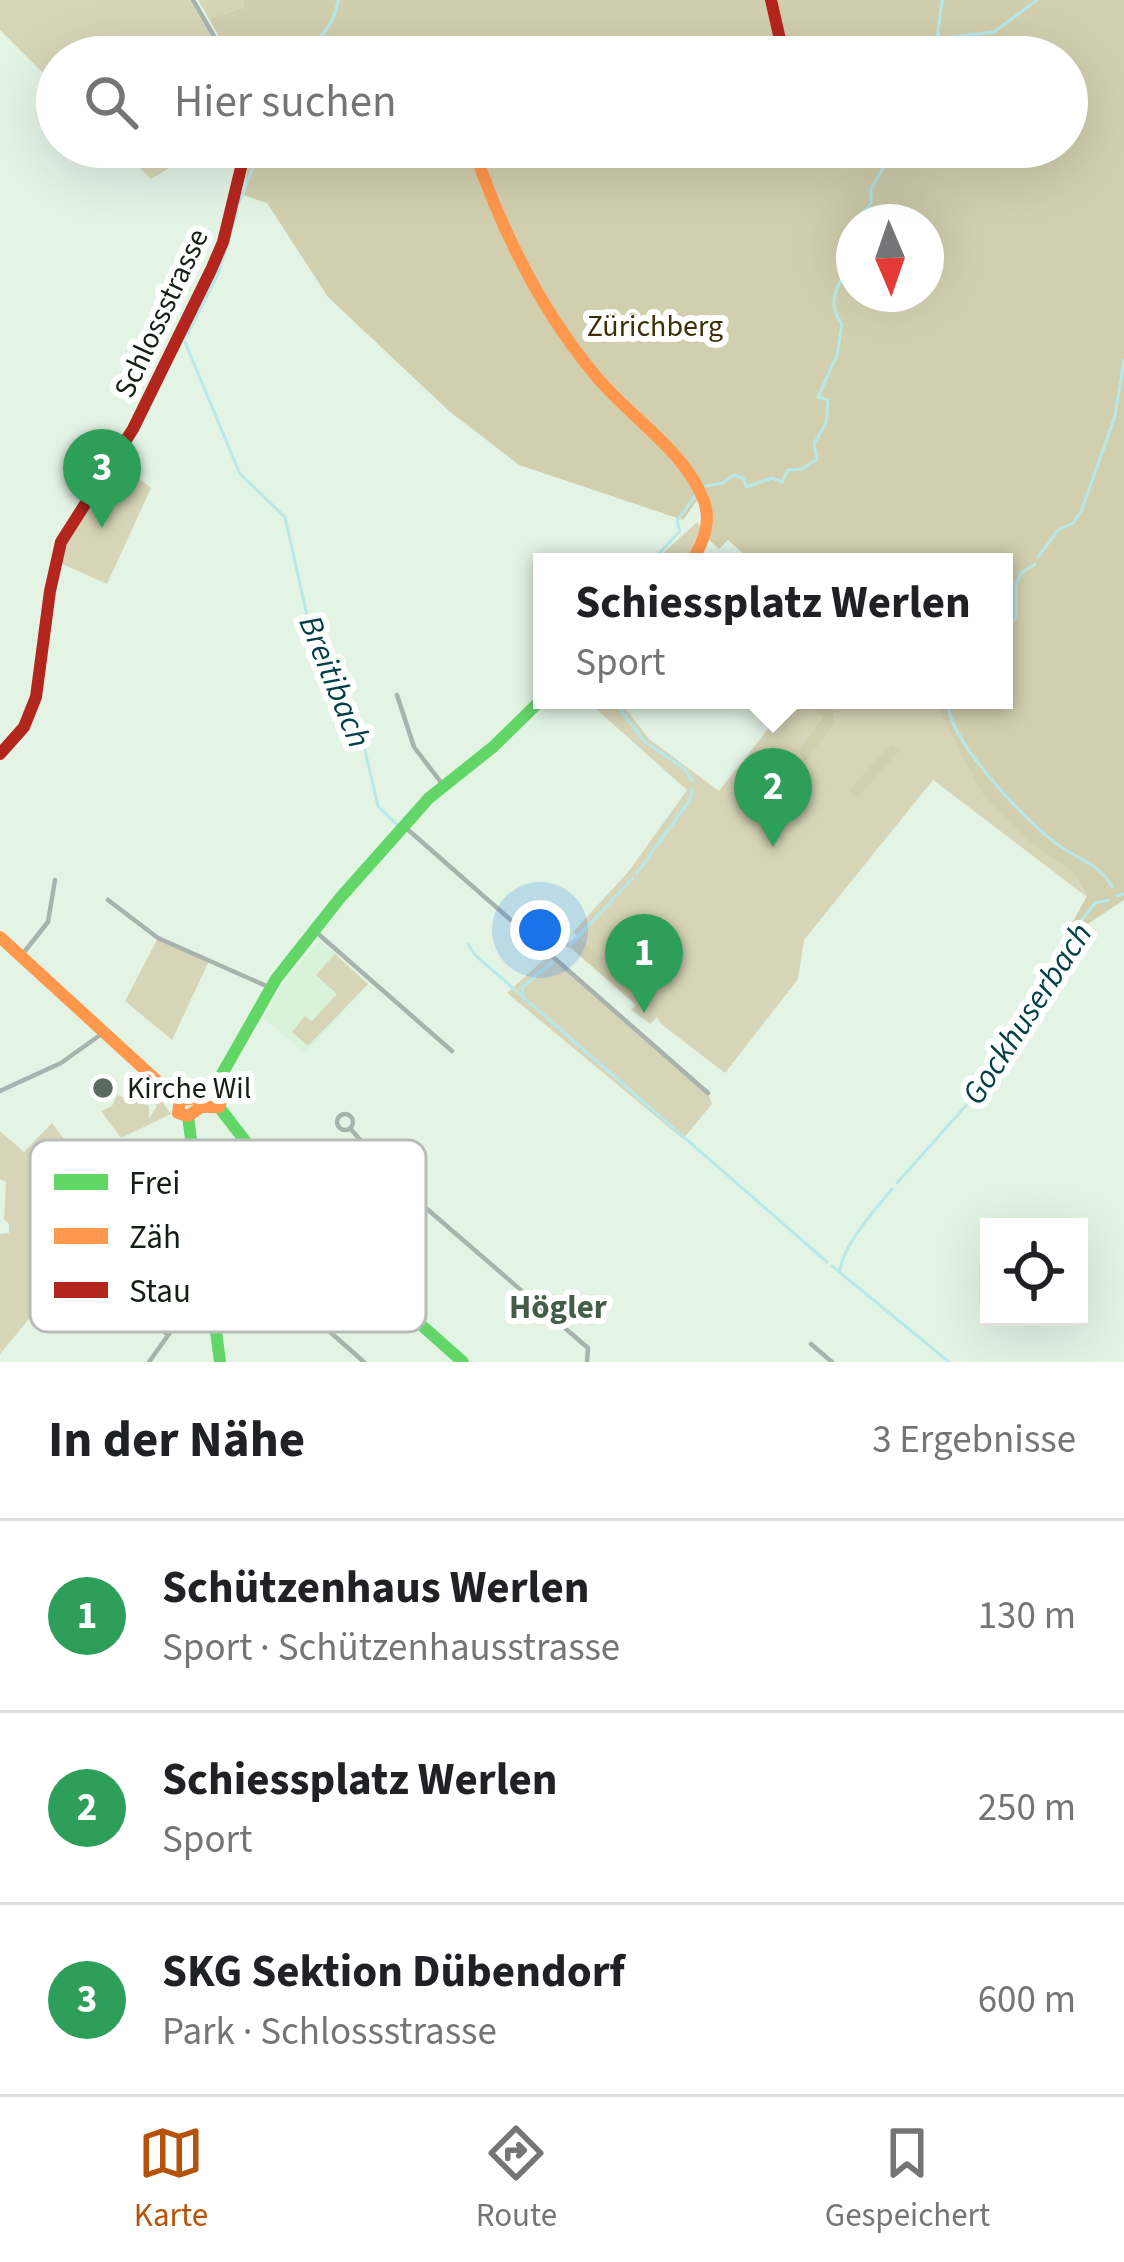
<!DOCTYPE html>
<html lang="de">
<meta charset="utf-8">
<style>
:root{--surface:#fff;--page:#f2f2f2;--text:#202124;--muted:#757577;--line:#e0e0e0;--accent:#b45309}
body{margin:0;font-family:"Source Sans 3",sans-serif;background:var(--page);color:var(--text)}
.controls{position:absolute;right:36px;bottom:36px;display:grid;overflow:hidden;border-radius:0px;box-shadow:0 12px 48px #0002}
.controls button{width:108px;height:108px;display:grid;place-items:center;padding:0;border:0;border-bottom:3px solid var(--line);background:var(--surface);color:var(--text);font:60px sans-serif}
.compass{position:absolute;left:836px;top:204px;width:108px;height:108px;border-radius:50%;background:var(--surface);box-shadow:0 12px 48px #0002;rotate:178deg}
.you{position:absolute;left:540px;top:930px;width:42px;height:42px;margin:-30px;border:9px solid #fff;border-radius:50%;background:#1a73e8;box-shadow:0 0 0 18px #1a73e833}
.badge{display:grid;place-items:center;width:78px;height:78px;border-radius:50%;background:var(--accent);color:#fff;font-size:39px;font-weight:700}
.pin{position:absolute;translate:-50% -99px;filter:drop-shadow(0 3px 6px #0008)}
.pin::after{content:'';position:absolute;top:63px;width:42px;height:36px;background:inherit;clip-path:polygon(0 0,100% 0,50% 100%)}
.popup{position:absolute;left:533px;top:553px;width:480px;height:156px;box-sizing:border-box;display:grid;place-content:center;border-radius:0px;background:var(--surface);filter:drop-shadow(0 3px 9px #0005);font-size:39px;white-space:nowrap;color:var(--muted)}
.popup b{font-size:45px;color:var(--text)}
.popup::after{content:'';position:absolute;left:50%;top:100%;margin-left:-24px;border:24px solid transparent;border-top-color:var(--surface)}
.list{margin:0;padding:0;list-style:none}
h2{display:flex;justify-content:space-between;align-items:center;height:156px;margin:0;padding:0 48px;font-size:51px}
h2 small{font-size:39px;font-weight:400;color:var(--muted)}
.list li{display:grid;grid-template-columns:78px 1fr auto;gap:36px;align-items:center;box-sizing:border-box;height:192px;padding:0 48px;border-top:3px solid var(--line)}
.list b{display:block;font-size:45px;white-space:nowrap}
.list p{margin:0;font-size:39px;white-space:nowrap;color:var(--muted)}
.list em{font-size:39px;font-style:normal;color:var(--muted)}
.icon{flex:none;width:66px;height:66px;fill:none;stroke:currentColor;stroke-width:2;stroke-linecap:round;stroke-linejoin:round}
.map{position:relative;flex:none;width:1124px;height:1362px;overflow:hidden}
.search{position:absolute;background:var(--surface);box-shadow:0 12px 48px #0002;left:36px;right:36px;top:36px;height:132px;display:flex;align-items:center;gap:30px;box-sizing:border-box;padding:0 42px;border-radius:66px;color:var(--muted);font-size:45px}
.sheet{height:732px;background:var(--surface)}
nav{display:flex;justify-content:space-around;align-items:center;box-sizing:border-box;height:168px;border-top:3px solid var(--line);background:var(--surface);font-size:33px;color:var(--muted)}
nav a{display:grid;justify-items:center;gap:6px}
nav .on{color:var(--accent)}
.map>svg:first-child{display:block}
</style>
<div class="map">
<svg width="1124" height="1362" viewBox="0 0 1124 1362">
<rect width="100%" height="100%" fill="#e3f4e5"/>
<!-- built -->
<path fill="#d9f3db" d="M319,940L368,984L306,1053L263,1018L281,986Z"/>
<!-- green -->
<path fill="#d7d5b8" d="M0,0H190L223,57H57V87L0,30Z
M198,0H242L244,7L209,19Z
M119,147H204L151,179Z
M117,461L151,488L107,584L60,563L75,520Z
M697,522L704,531L696,549L683,562H642L661,555Z
M586,700H619L649,739L719,791L791,700H802L823,717L799,750L835,723L831,700H926L936,706L1029,842L1072,872L1087,897L933,780L804,940L798,979L725,1073L661,1024L657,1017L650,1024L631,1010L666,967L621,956H600L573,932L629,871L687,790Z
M158,938L209,961L172,1040L125,1001Z
M335,954L368,984L308,1046L292,1032L305,1016L312,1021L337,994L316,975Z
M550,954L708,1093L712,1104L683,1139L507,993Z
M150,1085L171,1114L121,1138L101,1111L112,1106L117,1095L149,1106V1119L157,1106L144,1088Z
M52,1123L79,1160L95,1150L135,1189L133,1225L61,1280L0,1354V1234L9,1233V1224L4,1219L6,1182L0,1179V1131L24,1152Z"/>
<!-- forest -->
<path fill="#d2cfaf" fill-rule="evenodd" d="M242,0H1124V900L1083,927L1046,981L1042,977L1087,896L1072,872L1029,842L983,794L936,706L926,700H1004V562H753L728,540L719,549L705,536L698,499L683,520L519,465L449,411L328,297L267,203L243,195L251,147H1067V57H231L209,19L244,7ZM854,222H926V294H854Z
M802,700H831L835,723L804,763L799,750L823,717Z
M891,744L899,751L858,797L849,790Z
M579,937L600,956H621L654,943L666,967L635,1004L572,949L563,945Z"/>
<g fill="none" stroke-linecap="round" stroke-linejoin="round">
<!-- stream -->
<path stroke="#b7e9eb" stroke-width="3" d="M939,45L942,38L994,32L1037,0
M294,57C315,43 335,28 338,0
M935,57L942,0
M239,203L261,147
M858,222L859,216L871,204V189L895,147
M187,335L218,274L237,212
M185,342L240,474L285,517L310,629L360,729L378,806L398,826
M705,486L723,483L734,475L743,478L747,487L772,478L782,482L788,470L802,469L817,459L814,444L826,423L828,400L818,397L837,355L842,324C821,296 847,278 854,252
M1038,557L1058,530L1073,523L1081,512L1115,416L1124,360
M636,562L655,558L680,531L677,521L696,495
M1004,634L1016,617V584L1021,573L1035,564
M613,700L645,742L684,768L692,781
M949,700C941,734 1031,827 1061,847C1080,859 1101,866 1112,887
M637,873L690,800L692,790
M1117,896L1124,894
M468,944L475,955L827,1262
M570,945L633,878
M522,993L523,987L553,961
M1008,1033L1052,972L1078,925L1095,903L1109,900
M897,1183L970,1101L1003,1042
M832,1266L949,1362
M840,1271C843,1244 875,1210 892,1189"/>
<!-- street -->
<path stroke="#a8b3ae" stroke-width="4.5" d="M193,0L226,57
M397,695L414,747L443,785
M406,828L708,1093
M108,900L158,938L271,988
M316,932L452,1051
M21,956L48,922L55,880
M0,1091L61,1063L103,1033
M337 1122a8 8 0 1 1 16 0a8 8 0 1 1-16 0Z
M350,1128L397,1183L588,1348L587,1362
M207,1253L223,1249L284,1195
M94,1269L168,1335
M279,1287L364,1362
M811,1344L832,1362
M149,1362L196,1296L210,1291"/>
<!-- fast -->
<path stroke="#63d668" stroke-width="12" d="M217,1091L222,1074L276,979L340,898L429,798L493,747L542,699
M219,1107L313,1229L463,1362
M188,1116L220,1362"/>
<!-- slow -->
<path stroke="#ff974d" stroke-width="12" d="M473,147C501,229 539,308 595,375C628,416 685,450 704,501C712,523 703,544 691,562
M0,937L179,1101
M211,1091L223,1096L219,1107H201L188,1116L178,1113L180,1100L199,1098Z"/>
<!-- jam -->
<path stroke="#b3261e" stroke-width="12" d="M771,0L784,57
M0,754L24,727L36,697L50,591L61,542L133,429L211,270L223,242L246,147"/>
</g>
<!-- markers -->
<circle fill="#5c695e" stroke="#fff" stroke-width="4.5" cx="103" cy="1088" r="12"/>
<g text-anchor="middle" stroke-width="12" stroke-linejoin="round" paint-order="stroke">
<!-- street labels -->
<g font-size="30" fill="#141e15" stroke="#fff">
<text transform="translate(161 313) rotate(-65)" y="10">Schlossstrasse</text>
</g>
<!-- park labels -->
<g font-size="30" fill="#3c2e06" stroke="#fff">
<text x="655" y="336">Zürichberg</text>
</g>
<!-- poi labels -->
<g font-size="30" fill="#141e15" stroke="#fff" text-anchor="start">
<text x="127" y="1098">Kirche Wil</text>
</g>
<!-- water labels -->
<g font-size="33" font-style="italic" fill="#003f46" stroke="#fff">
<text transform="translate(336 681) rotate(68)" y="12">Breitibach</text>
<text transform="translate(1026 1013) rotate(-57)" y="12">Gockhuserbach</text>
</g>
<!-- neighbourhood labels -->
<g font-size="33" font-weight="bold" fill="#445d47" stroke="#fff">
<text x="558" y="1318">Högler</text>
</g>
</g>
<!-- legend -->
<rect x="30" y="1140" width="396" height="192" rx="18" fill="#fff" stroke="#b8bcb9" stroke-width="3"/>
<rect x="54" y="1174" width="54" height="16" fill="#63d668"/>
<rect x="54" y="1228" width="54" height="16" fill="#ff974d"/>
<rect x="54" y="1282" width="54" height="16" fill="#b3261e"/>
<g font-size="33" fill="#141e15">
<text x="129" y="1194">Frei</text>
<text x="129" y="1248">Zäh</text>
<text x="129" y="1302">Stau</text>
</g>
</svg>
<div class="controls">
<button><svg class="icon" aria-label="locate" viewBox="0 0 24 24"><circle cx="12" cy="12" r="6"/><path d="M12 2v4M12 18v4M2 12h4M18 12h4"/></svg></button>
</div>
<svg class="compass" viewBox="-18 -18 36 36"><path d="M0-13l5 13h-10z" fill="#e53935"/><path d="M0 13l5-13h-10z" fill="#757577"/></svg>
<div class="you"></div>
<div class="pin badge" style="left:644px;top:1013px;background:#2e9e5b">1</div>
<div class="pin badge" style="left:773px;top:847px;background:#2e9e5b">2</div>
<div class="popup"><b>Schiessplatz Werlen</b>Sport</div>
<div class="pin badge" style="left:102px;top:528px;background:#2e9e5b">3</div>
<div class="search"><svg class="icon" aria-label="search" viewBox="0 0 24 24"><circle cx="10" cy="10" r="6"/><path d="M15 15l6 6"/></svg>Hier suchen</div>
</div>
<section class="sheet">
<h2>In der Nähe<small>3 Ergebnisse</small></h2>
<ul class="list">
<li><span class="badge" style="background:#2e9e5b">1</span><div><b>Schützenhaus Werlen</b><p>Sport · Schützenhausstrasse</p></div><em>130 m</em></li>
<li><span class="badge" style="background:#2e9e5b">2</span><div><b>Schiessplatz Werlen</b><p>Sport</p></div><em>250 m</em></li>
<li><span class="badge" style="background:#2e9e5b">3</span><div><b>SKG Sektion Dübendorf</b><p>Park · Schlossstrasse</p></div><em>600 m</em></li>
</ul>
</section>
<nav>
<a class="on"><svg class="icon" aria-label="map" viewBox="0 0 24 24"><path d="M3 6l6-2 6 2 6-2v14l-6 2-6-2-6 2zM9 4v14M15 6v14"/></svg>Karte</a>
<a><svg class="icon" aria-label="directions" viewBox="0 0 24 24"><path d="M12 3l9 9-9 9-9-9zM9 14v-3h6M13 9l2 2-2 2"/></svg>Route</a>
<a><svg class="icon" aria-label="saved" viewBox="0 0 24 24"><path d="M7 4h10v16l-5-4-5 4z"/></svg>Gespeichert</a>
</nav>
